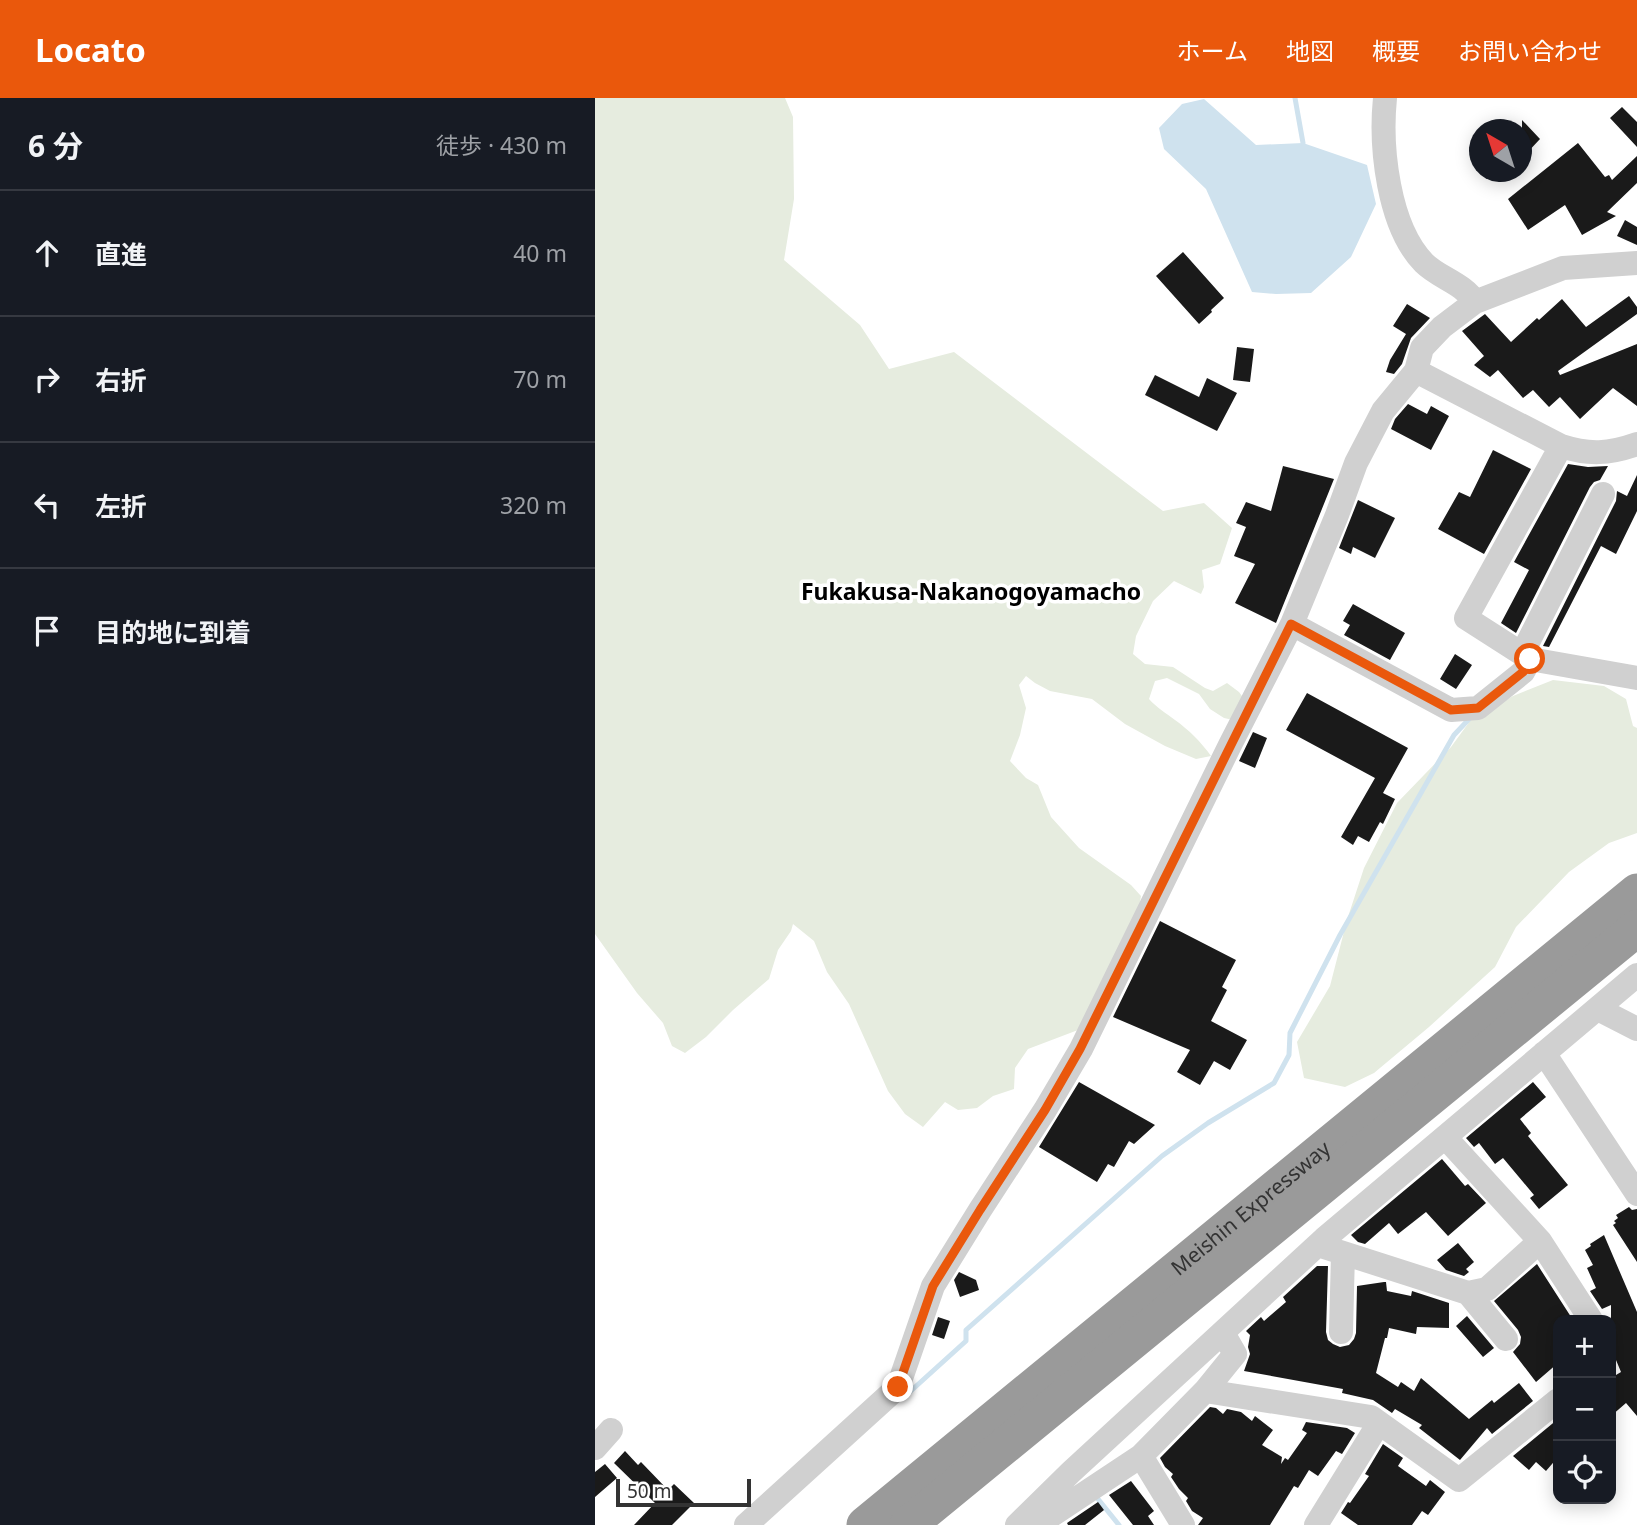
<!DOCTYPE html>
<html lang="ja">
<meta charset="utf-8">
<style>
:root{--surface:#171b24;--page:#20242c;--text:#f1f3f6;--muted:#9ea1a6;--line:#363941;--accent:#ea580c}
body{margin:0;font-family:"Noto Sans","Noto Sans JP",sans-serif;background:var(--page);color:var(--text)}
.controls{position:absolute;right:21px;bottom:21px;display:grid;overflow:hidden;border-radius:14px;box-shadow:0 4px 18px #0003}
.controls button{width:63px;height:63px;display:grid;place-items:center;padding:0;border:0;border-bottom:2px solid var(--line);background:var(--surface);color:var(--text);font:35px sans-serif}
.compass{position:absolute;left:874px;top:21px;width:63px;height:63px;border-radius:50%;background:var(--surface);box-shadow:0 4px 18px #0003;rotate:321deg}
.scale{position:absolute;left:21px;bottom:18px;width:135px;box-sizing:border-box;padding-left:7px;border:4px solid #333;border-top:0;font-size:19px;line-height:24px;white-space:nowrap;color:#333;-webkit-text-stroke:5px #fff;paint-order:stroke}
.stop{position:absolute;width:21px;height:21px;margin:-16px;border:5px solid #ea580c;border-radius:50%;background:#fff}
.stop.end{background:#ea580c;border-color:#fff;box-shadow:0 2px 7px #0008}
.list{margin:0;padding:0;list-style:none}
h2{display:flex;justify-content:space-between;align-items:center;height:91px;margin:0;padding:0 28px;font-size:30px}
h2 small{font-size:23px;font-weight:400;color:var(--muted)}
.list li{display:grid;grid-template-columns:46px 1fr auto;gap:21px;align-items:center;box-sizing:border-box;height:126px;padding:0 28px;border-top:2px solid var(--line)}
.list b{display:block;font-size:26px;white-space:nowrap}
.list em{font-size:23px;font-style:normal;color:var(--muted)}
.icon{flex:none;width:38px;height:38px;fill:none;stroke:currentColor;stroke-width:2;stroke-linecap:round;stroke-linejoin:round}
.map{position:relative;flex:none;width:1042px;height:1427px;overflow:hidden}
header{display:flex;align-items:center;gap:42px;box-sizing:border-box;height:98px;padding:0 35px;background:var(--accent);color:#fff}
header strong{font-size:33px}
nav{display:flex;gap:38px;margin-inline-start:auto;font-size:24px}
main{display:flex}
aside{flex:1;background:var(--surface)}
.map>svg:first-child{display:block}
</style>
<header>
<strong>Locato</strong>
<nav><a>ホーム</a><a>地図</a><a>概要</a><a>お問い合わせ</a></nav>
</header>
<main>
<aside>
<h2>6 分<small>徒歩 · 430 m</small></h2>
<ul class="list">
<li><svg class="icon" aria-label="ahead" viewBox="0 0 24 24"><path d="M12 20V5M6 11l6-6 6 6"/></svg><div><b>直進</b></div><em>40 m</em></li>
<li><svg class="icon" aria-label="right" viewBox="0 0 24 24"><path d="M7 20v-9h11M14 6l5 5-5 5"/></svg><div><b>右折</b></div><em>70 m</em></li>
<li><svg class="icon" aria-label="left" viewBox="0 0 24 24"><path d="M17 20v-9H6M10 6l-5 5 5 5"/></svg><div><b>左折</b></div><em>320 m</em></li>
<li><svg class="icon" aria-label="arrive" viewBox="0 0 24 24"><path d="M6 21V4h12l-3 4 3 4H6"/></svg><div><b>目的地に到着</b></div></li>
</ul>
</aside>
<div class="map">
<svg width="1042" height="1427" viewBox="0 0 1042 1427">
<rect width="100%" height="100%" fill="#fff"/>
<!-- green -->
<path fill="#e6ecdf" d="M0,0H190L198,19L199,101L189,162L265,227L294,271L359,254L568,413L609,405L637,430L625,466L607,472L609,489L606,496L579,483L558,503L541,538L538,556L550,566L578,569L610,590L618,593L632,585L644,594L652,605L643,623L629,620L615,611L604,596L572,580L560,583L554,601C562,610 571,615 580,622C594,632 606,644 616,658L601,661L570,648L530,626L497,601L455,593L440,585L431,578L424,587L431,610L425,637L415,663L431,680L443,687L456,719L484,750L536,787L546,798L543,815L483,932L433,951L420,970L419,991L398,998L382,1010L363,1012L350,1004L328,1029L310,1016L293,993L254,906L232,874L219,843L198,826L196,833L183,852L174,881L138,912L111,939L90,955L77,948L68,925L42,895L0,836Z
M958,582L1009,588L1031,601L1038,628L1042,630V735L1014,745L974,774L921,829L900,869L834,929L779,975L750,989L709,980L702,944L735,888L752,822L769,770L802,705L856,649L875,623L918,598Z"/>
<!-- water -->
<path fill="#cfe2ee" d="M609,1L661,47L708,45L772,67L781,106L756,159L716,195L681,196L657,194L611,91L569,51L564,30L587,6Z"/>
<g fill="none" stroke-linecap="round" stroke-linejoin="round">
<!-- stream -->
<path stroke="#cfe2ee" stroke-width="5" d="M700,0L708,45
M308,1300L371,1243V1232L567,1058L613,1025L679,985L694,957L695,935L745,837L859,637L876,619
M499,1396L524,1427"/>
</g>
<!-- building -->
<path fill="#1a1a1a" d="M1027,9L1042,24V49L1015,20Z
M927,22L945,41L927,60Z
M983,45L1010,79L1014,77L1017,82L1042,58V85L1012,114L1021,118L987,137L970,107L933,132L913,101Z
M1030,122L1042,129V147L1022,138Z
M588,154L629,200L616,212L617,214L604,226L561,178Z
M1034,198L1042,209V216L963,273L965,277L1042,246V308L1018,290L985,321L965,299L954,309L938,292L928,300L903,272L895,279L879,267L889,258L867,233L890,216L916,244L942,220L944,222L967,201L991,229Z
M812,206L835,220L816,240L807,266L799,276L791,274L795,262L811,236L798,228Z
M642,249L659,251L655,284L638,282Z
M560,277L604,299L612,280L642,295L622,333L550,297Z
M813,306L832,316L836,308L854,318L836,352L796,331L800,321Z
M898,352L936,371L889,456L843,431L864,394L875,399Z
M973,366L993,369L1013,368L1005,382L999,384L995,389L921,535L906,525L934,472L919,464Z
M688,368L739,381L681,525L640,505L660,466L639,458L651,429L641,425L651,404L676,413Z
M1042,377V413L1021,456L1006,448L954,549L948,548L1021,403L1022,393L1032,398Z
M763,402L800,420L780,460L758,449L756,456L744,450Z
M758,506L810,535L795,562L749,537L755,527L748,523Z
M860,556L877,567L861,591L845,581Z
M712,595L813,650L788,695L800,701L788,726L785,724L774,744L763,738L758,747L746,739L780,680L691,632Z
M658,634L672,640L660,670L644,663Z
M565,823L641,862L627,889L632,892L616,923L652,942L635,972L619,963L605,987L582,974L595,952L518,919Z
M484,984L560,1027L539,1046L534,1043L519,1069L513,1066L502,1084L444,1049Z
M938,984L951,999L925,1021L936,1035L933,1038L973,1087L944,1111L935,1100L939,1097L908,1060L900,1066L884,1045L879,1049L871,1040Z
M847,1061L870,1088L873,1086L891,1105L853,1138L831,1114L803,1136L794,1125L770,1146L763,1144L756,1137Z
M1034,1109L1037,1112L1042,1111V1164L1018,1127L1021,1125L1019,1123L1023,1120L1021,1117Z
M1009,1137L1042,1214V1318L1031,1305L1016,1318V1280L1026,1274L1016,1250V1207L1007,1211L995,1193L1001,1190L992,1170L998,1167L990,1152L996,1148L995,1146Z
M863,1145L879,1164L871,1171L874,1174L869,1178L851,1172L842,1162Z
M942,1166L978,1222H963V1265L941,1284L918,1254L925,1246L926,1239L923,1232L899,1203Z
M722,1168H733L731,1234L733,1242L738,1246L745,1249L754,1247L759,1241L761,1235L762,1188L789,1184H791L792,1193L816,1198L817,1193L854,1205V1230L822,1229L821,1236L794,1230L792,1240H790L781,1275L803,1289L806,1284L819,1293L826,1280L874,1321L897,1302L899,1305L924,1285L938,1303L897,1336L892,1330L865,1362L824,1330L827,1327L800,1311L797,1315L778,1302L747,1295L748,1291L649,1273L655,1256L653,1249L655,1237L651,1233L666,1219L669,1223L691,1204L688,1199Z
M364,1174L381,1182L384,1192L365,1199L359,1182Z
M872,1218L899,1250L888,1259L861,1228Z
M343,1219L355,1223L349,1241L337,1237Z
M615,1309L621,1310L628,1316L632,1311L646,1314L657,1323L660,1318L678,1332L667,1347L687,1359L686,1366L690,1360L693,1362L712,1335L707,1332L711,1324L752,1330L760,1335L747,1356L741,1353L723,1378L714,1372L703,1390L699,1388L675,1427H603L608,1420L597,1413L591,1403L593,1400L584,1391L576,1379L578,1376L570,1369L565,1360Z
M963,1321V1359L951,1373L941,1364L934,1372L918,1358Z
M788,1346L808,1360L803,1368L831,1388L835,1382L850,1394L833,1417L827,1413L817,1427H763L746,1415L753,1404L755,1405L774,1378L770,1376Z
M30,1353L43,1367L46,1364L73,1392L79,1386L99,1405L77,1427H39L60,1405L19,1365Z
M10,1366L22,1380L0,1399V1374Z
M536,1383L559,1413L553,1418L559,1427H538L514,1397Z
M503,1404L509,1412L490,1427H473L472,1425Z"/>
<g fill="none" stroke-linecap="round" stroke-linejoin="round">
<!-- minor -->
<path stroke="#d0d0d0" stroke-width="24" d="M790,0C785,49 793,128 829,165C844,180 868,185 880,204
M821,273L966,348C994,357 1014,356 1042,346
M697,526L856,612L883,610L928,574L935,561L1042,580
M927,556L1008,396
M935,561L871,520L966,348
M1003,911L1042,931
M949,955L1042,1096
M850,1039L945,1143L996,1222
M723,1147L873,1195L892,1191L945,1143
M873,1195L911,1241
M746,1234L748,1155
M610,1293L776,1319L864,1382L963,1302
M0,1350L16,1332
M546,1358L588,1427
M151,1427L303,1289L338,1188L385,1112L450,1012L486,951L635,647L697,526L742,417L761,365L788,313L821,273L827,250L847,229L880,204L968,170L1042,165
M422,1427L476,1374L729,1141L1042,877
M442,1427L546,1358L610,1293L640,1256L628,1235
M721,1427L784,1325"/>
<!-- highway -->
<g stroke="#9a9a9a" stroke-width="37">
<path id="s1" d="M270,1427L1042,794"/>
<path d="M313,1427L1042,830"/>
</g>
</g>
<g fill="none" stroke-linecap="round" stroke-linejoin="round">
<!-- route -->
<path stroke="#ea580c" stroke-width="9" d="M303,1289L338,1188L385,1112L450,1012L485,951L696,526L856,612L883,610L928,574L935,561"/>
</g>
<g text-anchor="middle" stroke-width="7" stroke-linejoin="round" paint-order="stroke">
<!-- street labels -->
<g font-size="21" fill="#333" stroke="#fff">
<text dy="7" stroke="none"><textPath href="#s1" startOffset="499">Meishin Expressway</textPath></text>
</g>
<!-- neighbourhood labels -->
<g font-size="23" font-weight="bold" fill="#000" stroke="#fff">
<text x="376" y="502">Fukakusa-Nakanogoyamacho</text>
</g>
</g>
</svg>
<div class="controls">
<button>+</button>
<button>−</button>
<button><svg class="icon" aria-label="locate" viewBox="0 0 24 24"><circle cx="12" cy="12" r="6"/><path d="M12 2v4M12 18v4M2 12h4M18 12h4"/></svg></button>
</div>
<svg class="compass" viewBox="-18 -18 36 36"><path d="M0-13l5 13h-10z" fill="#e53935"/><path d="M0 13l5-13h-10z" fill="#9ea1a6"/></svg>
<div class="scale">50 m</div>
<div class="stop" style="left:935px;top:561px"></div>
<div class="stop end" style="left:303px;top:1289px"></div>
</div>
</main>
